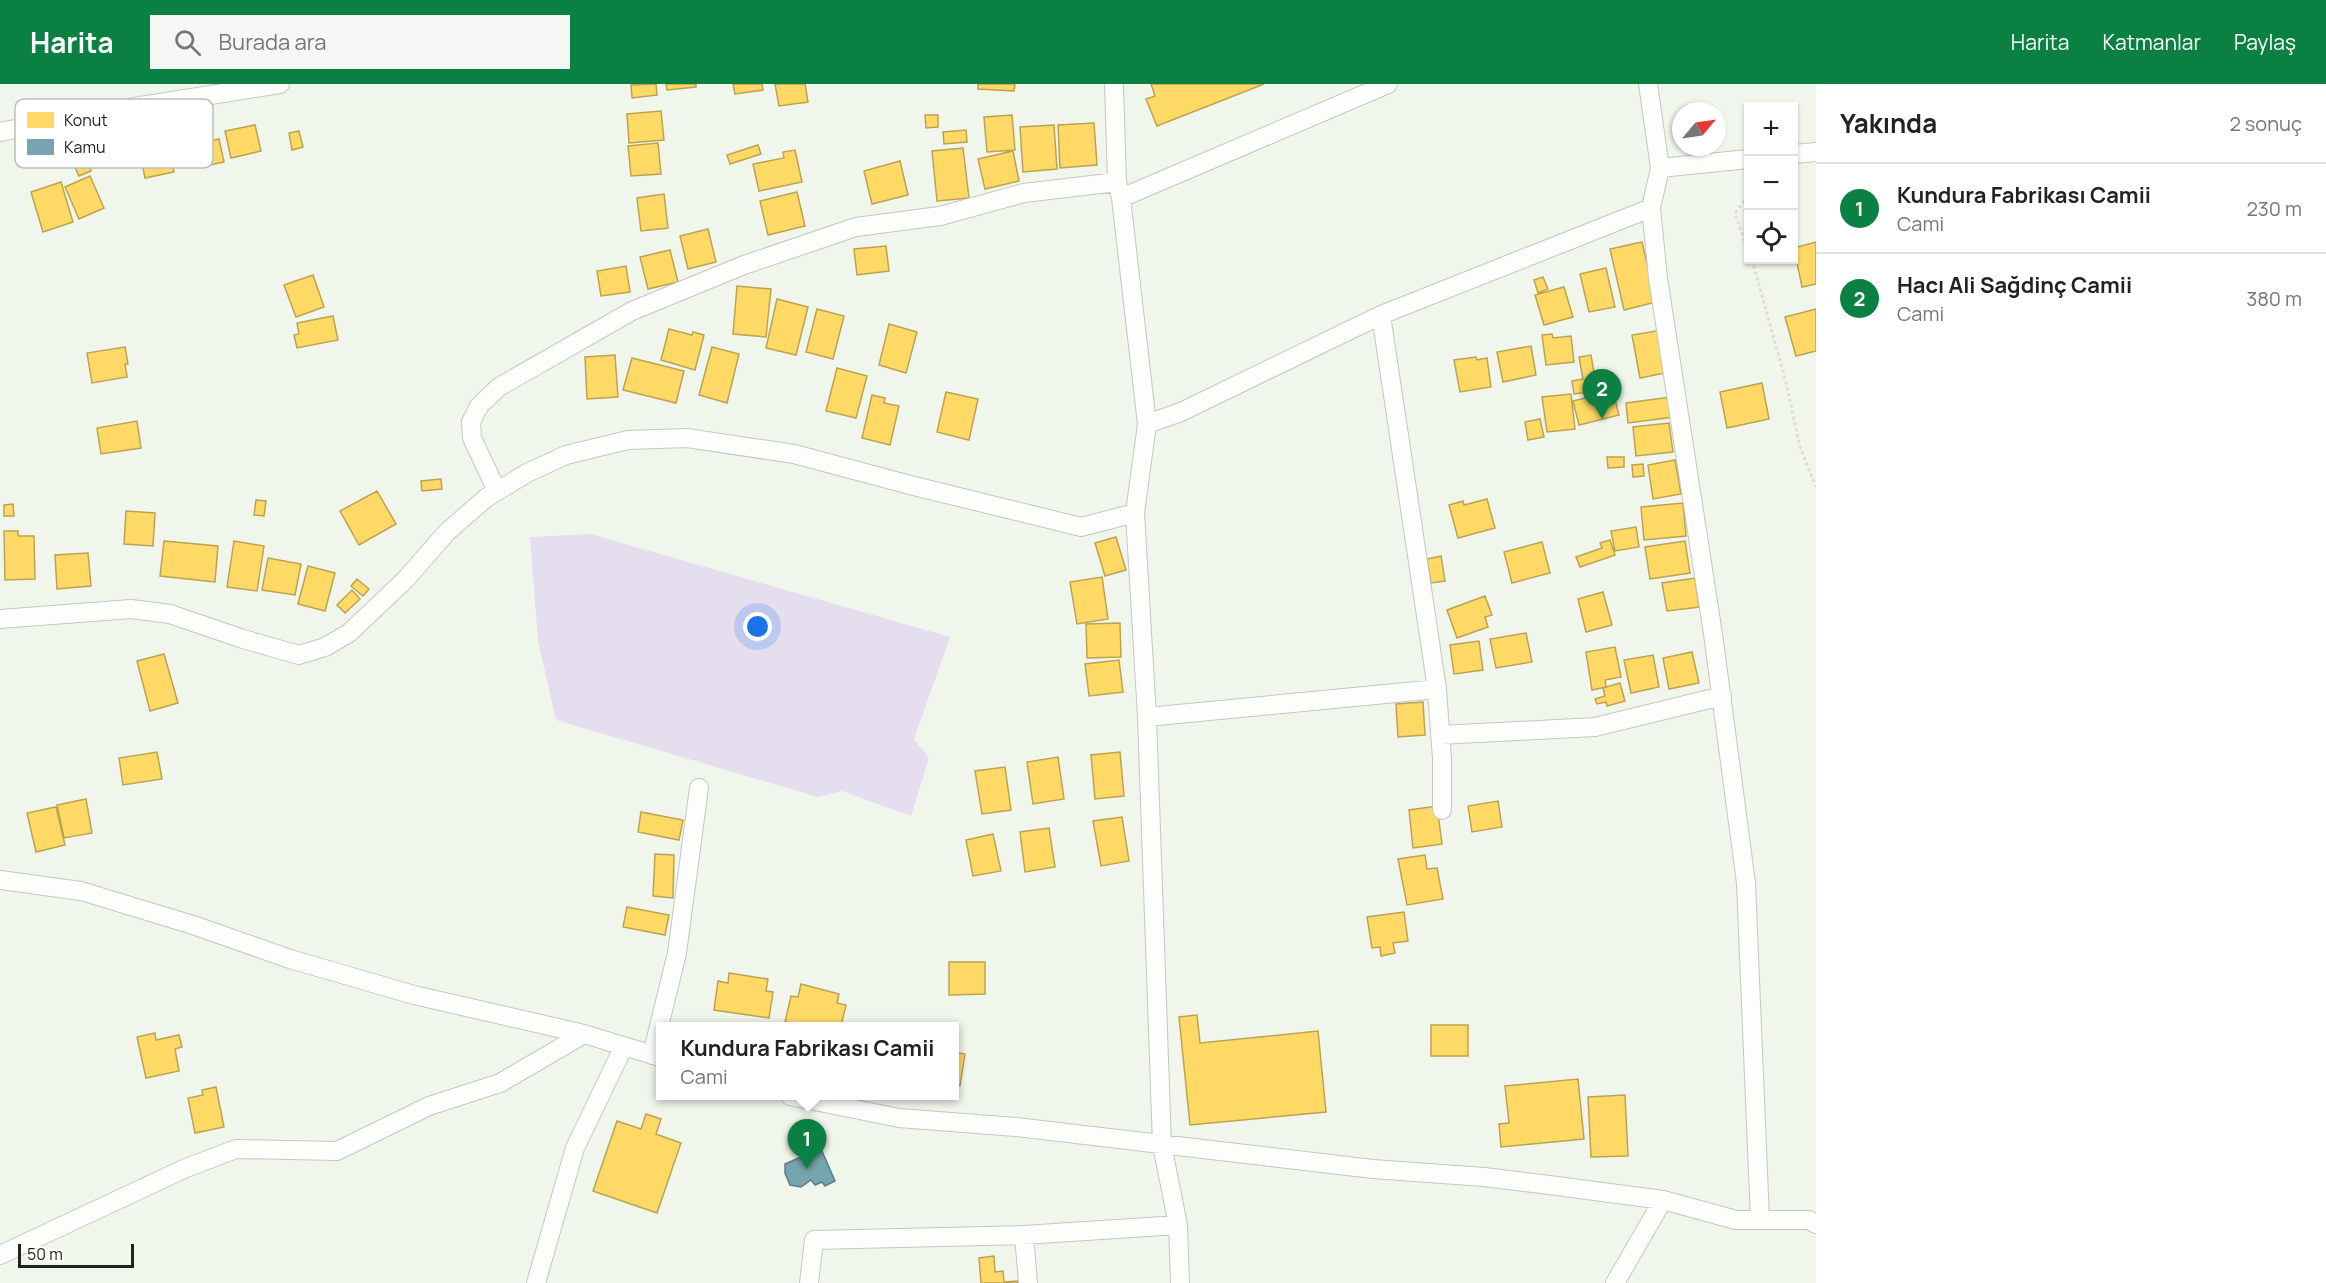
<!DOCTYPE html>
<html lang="tr">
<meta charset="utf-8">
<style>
:root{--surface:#fff;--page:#f6f6f6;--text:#222;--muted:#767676;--line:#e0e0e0;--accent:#0b8043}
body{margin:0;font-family:Manrope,sans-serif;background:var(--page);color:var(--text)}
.controls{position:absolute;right:18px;top:18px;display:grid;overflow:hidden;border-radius:0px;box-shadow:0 2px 4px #0004}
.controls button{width:54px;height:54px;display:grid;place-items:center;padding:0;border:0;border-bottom:2px solid var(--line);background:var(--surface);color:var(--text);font:30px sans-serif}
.compass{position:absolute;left:1672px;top:18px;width:54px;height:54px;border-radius:50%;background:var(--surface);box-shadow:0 2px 4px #0004;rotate:61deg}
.scale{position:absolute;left:18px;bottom:15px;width:116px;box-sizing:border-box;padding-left:6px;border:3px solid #21241e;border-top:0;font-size:16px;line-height:21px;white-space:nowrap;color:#21241e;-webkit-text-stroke:4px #fff;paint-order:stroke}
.you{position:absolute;left:758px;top:543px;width:21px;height:21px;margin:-15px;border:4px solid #fff;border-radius:50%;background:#1a73e8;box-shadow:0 0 0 9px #1a73e833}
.badge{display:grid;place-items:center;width:39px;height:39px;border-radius:50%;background:var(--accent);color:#fff;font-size:20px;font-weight:700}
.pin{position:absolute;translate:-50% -50px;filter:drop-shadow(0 2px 3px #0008)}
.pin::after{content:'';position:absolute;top:32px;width:21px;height:18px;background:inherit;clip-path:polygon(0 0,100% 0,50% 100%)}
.popup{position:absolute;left:656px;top:938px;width:303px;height:78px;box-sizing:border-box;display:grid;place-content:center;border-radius:0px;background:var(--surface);filter:drop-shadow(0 2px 4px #0005);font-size:20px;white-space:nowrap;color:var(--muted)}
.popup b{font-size:22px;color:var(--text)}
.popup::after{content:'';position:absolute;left:50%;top:100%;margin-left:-12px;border:12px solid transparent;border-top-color:var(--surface)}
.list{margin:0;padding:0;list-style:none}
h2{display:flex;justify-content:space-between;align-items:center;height:78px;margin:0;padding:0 24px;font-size:26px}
h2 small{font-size:20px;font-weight:400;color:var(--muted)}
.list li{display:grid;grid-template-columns:39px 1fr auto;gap:18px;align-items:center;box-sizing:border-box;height:90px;padding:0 24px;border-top:2px solid var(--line)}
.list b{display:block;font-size:22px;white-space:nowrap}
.list p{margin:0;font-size:20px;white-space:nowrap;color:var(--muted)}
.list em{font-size:20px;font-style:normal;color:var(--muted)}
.icon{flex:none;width:33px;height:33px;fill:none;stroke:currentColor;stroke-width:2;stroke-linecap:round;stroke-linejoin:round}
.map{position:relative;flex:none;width:1816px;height:1199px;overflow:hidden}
header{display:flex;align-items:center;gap:36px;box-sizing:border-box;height:84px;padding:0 30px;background:var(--accent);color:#fff}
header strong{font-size:28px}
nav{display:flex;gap:33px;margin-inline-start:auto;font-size:21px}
.search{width:420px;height:54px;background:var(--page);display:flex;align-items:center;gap:15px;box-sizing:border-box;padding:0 21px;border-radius:0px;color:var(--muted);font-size:22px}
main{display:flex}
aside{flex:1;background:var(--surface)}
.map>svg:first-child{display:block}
</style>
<header>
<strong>Harita</strong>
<div class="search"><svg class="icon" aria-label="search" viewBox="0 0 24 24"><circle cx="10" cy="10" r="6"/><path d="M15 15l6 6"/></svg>Burada ara</div>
<nav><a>Harita</a><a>Katmanlar</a><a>Paylaş</a></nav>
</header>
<main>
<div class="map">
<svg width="1816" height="1199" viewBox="0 0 1816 1199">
<rect width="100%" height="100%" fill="#f1f6ed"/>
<!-- green -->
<path fill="#e5deef" d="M590,450L950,553L914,655L929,674L911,732L842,707L818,713L556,636L538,557L530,453Z"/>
<!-- homes -->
<path fill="#ffd966" stroke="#bca350" stroke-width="1.5" d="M656,0L657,11L632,14L631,1Z
M666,0H696V3L667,6Z
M733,0H762L763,6L735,10Z
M775,0H805L808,18L779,22Z
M978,0H1015L1014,7L978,5Z
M1151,0H1264L1157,42L1146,15L1155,12Z
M661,27L664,56L629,59L627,30Z
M925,31H938V43L926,44Z
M1012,31L1015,66L987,68L984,33Z
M198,32L204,58L219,55L224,78L200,83L196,67L177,71L170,38Z
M1094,39L1097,81L1060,84L1058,41Z
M255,41L261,67L231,74L225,47Z
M1054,41L1057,85L1023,88L1020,43Z
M966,46L967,58L944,60L943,48Z
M299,47L303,63L292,66L289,49Z
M166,49L174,88L145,94L137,54Z
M61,56L65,66L79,60L91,87L79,92L69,70L58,75L51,60Z
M658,59L661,90L631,92L628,62Z
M758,61L761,70L730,80L727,71Z
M963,64L969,114L937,117L932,67Z
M795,66L802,98L759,107L753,80L784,74L783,68Z
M1013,67L1019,97L985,105L978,75Z
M900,77L908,111L872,120L864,87Z
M90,92L104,124L79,135L65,103Z
M61,98L73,138L43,148L31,108Z
M797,108L805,142L768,151L760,117Z
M664,110L668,144L641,147L637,114Z
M708,145L716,178L688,185L680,152Z
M1642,158L1656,218L1624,226L1610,165Z
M1816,158V200L1802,203L1794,164Z
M886,162L889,187L857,191L854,165Z
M670,166L678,198L648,205L640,173Z
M626,182L630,208L601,212L597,187Z
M1606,184L1615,223L1589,228L1580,190Z
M313,191L324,223L296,233L284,201Z
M1543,193L1548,205L1538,209L1534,196Z
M737,202L771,205L766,253L733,250Z
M1564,203L1573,233L1544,241L1535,211Z
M777,215L808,223L796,271L766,264Z
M817,225L844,232L833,275L806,268Z
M1816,225V267L1796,272L1785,233Z
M333,232L338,256L297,264L294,251L299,250L297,239Z
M889,240L917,248L906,289L879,281Z
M669,245L692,251L693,248L704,251L695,286L661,276Z
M1662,246L1670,288L1640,294L1632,251Z
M1552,250L1553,254L1571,252L1574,278L1546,281L1542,251Z
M1531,262L1536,291L1503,298L1497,268Z
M125,263L128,280H125L127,293L92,299L87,269Z
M712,263L739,270L727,319L699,311Z
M615,271L618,313L587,315L585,273Z
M1591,271L1597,307L1574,310L1572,297L1583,295L1579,273Z
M1476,273L1477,276L1487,274L1491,303L1460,308L1454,276Z
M632,274L684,287L676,319L623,306Z
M837,284L867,292L856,334L826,327Z
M1762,299L1769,335L1727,344L1720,308Z
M1613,307L1619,331L1579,341L1573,317Z
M946,308L978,315L969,356L937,348Z
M1571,310L1575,345L1547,348L1542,313Z
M872,311L885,314L884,319L899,322L890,361L862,354Z
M1671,313L1674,333L1628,339L1626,319Z
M1540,335L1544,353L1528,356L1525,338Z
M137,337L141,364L101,370L97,344Z
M1669,339L1673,368L1636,372L1633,343Z
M1607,373H1624V383L1608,384Z
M1675,376L1681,410L1653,415L1648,381Z
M1643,380L1644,392L1633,393L1632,381Z
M441,395L442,405L422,407L421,397Z
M377,407L396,440L359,461L340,427Z
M1487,415L1495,444L1458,454L1449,421L1463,417L1464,421Z
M256,416L266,417L264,432L254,431Z
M1683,419L1686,452L1644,456L1641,423Z
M13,420L14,432H4V421Z
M126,427L155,429L153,462L124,460Z
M1636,443L1639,463L1615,467L1611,447Z
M4,447H18V452H34L35,495L5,496Z
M1116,453L1126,486L1105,492L1095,459Z
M1610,456L1615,471L1580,483L1576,473L1602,464L1600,459Z
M164,457L218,462L215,498L160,492Z
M234,457L264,462L257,507L227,503Z
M1685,457L1690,489L1650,495L1645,463Z
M1542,458L1550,489L1512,499L1504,468Z
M88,469L91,502L57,505L55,471Z
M1441,472L1445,497L1431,499L1427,475Z
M268,474L301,480L295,511L262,506Z
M308,482L335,489L325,527L298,520Z
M1102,493L1108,535L1077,540L1070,498Z
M1695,494L1699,523L1667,527L1662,499Z
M357,495L369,505L363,512L351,502Z
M352,506L360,515L345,529L337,521Z
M1603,508L1612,541L1586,548L1578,515Z
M1485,512L1492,531L1485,533L1488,543L1457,554L1447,526Z
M1120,539L1121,573L1087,574L1086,540Z
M1526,549L1532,578L1496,584L1490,555Z
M1479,557L1483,586L1454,590L1450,561Z
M1615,563L1621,593L1605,596L1606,603L1592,606L1586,568Z
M1692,568L1699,599L1669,605L1663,574Z
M164,570L178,619L150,627L137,577Z
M1653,571L1659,603L1631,609L1624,576Z
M1119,576L1123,608L1089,612L1085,580Z
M1620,599L1625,617L1607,622L1606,618L1597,620L1595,615L1605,612L1603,604Z
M1423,618L1425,651L1398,653L1396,620Z
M157,668L162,695L123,701L119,674Z
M1120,668L1124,712L1095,715L1091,671Z
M1058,673L1064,715L1033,720L1027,678Z
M1005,683L1011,726L982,730L975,687Z
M86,715L92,749L64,754L57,721Z
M1498,717L1502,743L1472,748L1468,722Z
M1437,722L1442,760L1413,764L1409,726Z
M56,723L65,761L36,768L27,729Z
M641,728L683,736L679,756L638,748Z
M1122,733L1129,777L1101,782L1093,737Z
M1049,744L1055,783L1025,788L1020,748Z
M993,750L1001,787L973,792L966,756Z
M655,770L674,771L673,814L653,812Z
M1425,771L1427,785L1437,784L1443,815L1407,821L1398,775Z
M627,823L669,831L665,851L623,843Z
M1404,828L1408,857L1393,859L1395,869L1381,872L1380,863L1372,864L1367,833Z
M949,878H985V910L949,911Z
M729,889L768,895L766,907L773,908L769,934L714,926L718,897L728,899Z
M801,900L839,910L837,919L846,921L841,942H804L785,938L791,912L798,913Z
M1197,931L1200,959L1318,947L1326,1028L1190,1041L1179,933Z
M1431,941H1468V972H1431Z
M155,949L156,956L179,951L182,963L175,965L179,987L146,994L137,953Z
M954,968L965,970L960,1002L954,1001Z
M1578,995L1584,1055L1501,1063L1499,1040L1509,1039L1505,1002Z
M216,1003L224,1043L195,1049L188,1014L203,1011L202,1006Z
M1625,1011L1628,1072L1591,1073L1588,1013Z
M646,1030L661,1035L656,1050L681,1059L657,1129L593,1107L617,1037L641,1045Z
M994,1172L995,1188L1003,1187L1004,1198L1018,1197V1199H981L979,1174Z"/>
<!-- public -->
<path fill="#76a5af" stroke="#5c7e84" stroke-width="1.5" d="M812,1058H818L835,1097L825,1102L822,1098L815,1101L811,1096L801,1103L790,1101L785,1089V1080L801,1073L800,1064Z"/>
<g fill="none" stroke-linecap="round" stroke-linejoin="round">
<!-- minor casing -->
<g stroke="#c3c7c0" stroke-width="20">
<path id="minor" d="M1114,0L1117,98L1121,114L1147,340L1135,429L1147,633L1162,1061L1178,1141L1180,1199
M1648,0L1660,84
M0,48L134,23L280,0
M1794,70L1816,68
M1121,114L1388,0
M1651,124L1658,194L1713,550L1746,799L1760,1136
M1381,231L1437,605L1442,675V726
M1147,340L1181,328L1381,231L1651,124L1660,84L1748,75
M497,407L472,354L471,338L479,322L499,303L632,227L744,181L856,143L940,132L1024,109L1117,98
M0,535L131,525L170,530L243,555L299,571L325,563L349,549L406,495L447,448L486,414L527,389L566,371L628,356L687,354L794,370L914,402L1081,443L1135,429
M1147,633L1437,605
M1440,651L1595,643L1722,612
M0,796L81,807L193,841L290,875L414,911L584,950L660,973
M652,971L677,869L699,704
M790,1012L899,1034L1016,1043L1373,1085L1484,1093L1557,1102L1663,1116L1736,1136H1809L1816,1140
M1024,1151L1028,1199
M0,1171L186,1084L236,1065L337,1067L429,1022L500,999L584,950
M536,1199L575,1064L624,962
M809,1199L814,1156L1024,1151L1178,1141
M1615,1199L1663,1116"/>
</g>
<!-- path -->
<path stroke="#dbdcda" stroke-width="3" stroke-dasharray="3 3" stroke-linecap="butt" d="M1748,112L1735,129L1748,167
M1752,176L1785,294L1800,363L1816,403"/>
<!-- minor -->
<use href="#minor" stroke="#fdfefc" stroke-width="18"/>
</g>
<!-- legend -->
<rect x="15" y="15" width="198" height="69" rx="9" fill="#fff" stroke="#bcbdbc" stroke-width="1.5"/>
<rect x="27" y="28" width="27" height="16" fill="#ffd966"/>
<rect x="27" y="55" width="27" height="16" fill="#76a5af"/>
<g font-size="16" fill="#21241e">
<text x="64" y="42">Konut</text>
<text x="64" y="69">Kamu</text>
</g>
</svg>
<div class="controls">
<button>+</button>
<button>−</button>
<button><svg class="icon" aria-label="locate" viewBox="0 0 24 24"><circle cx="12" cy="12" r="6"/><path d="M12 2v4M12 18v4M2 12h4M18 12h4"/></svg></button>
</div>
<svg class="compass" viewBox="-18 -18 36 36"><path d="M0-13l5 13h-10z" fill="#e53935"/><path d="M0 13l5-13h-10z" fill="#767676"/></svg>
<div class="scale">50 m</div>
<div class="you"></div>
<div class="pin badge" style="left:807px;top:1085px">1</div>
<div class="popup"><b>Kundura Fabrikası Camii</b>Cami</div>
<div class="pin badge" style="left:1602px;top:335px">2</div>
</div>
<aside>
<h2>Yakında<small>2 sonuç</small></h2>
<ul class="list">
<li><span class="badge">1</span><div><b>Kundura Fabrikası Camii</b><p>Cami</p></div><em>230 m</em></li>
<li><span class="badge">2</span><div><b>Hacı Ali Sağdinç Camii</b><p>Cami</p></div><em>380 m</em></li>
</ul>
</aside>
</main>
